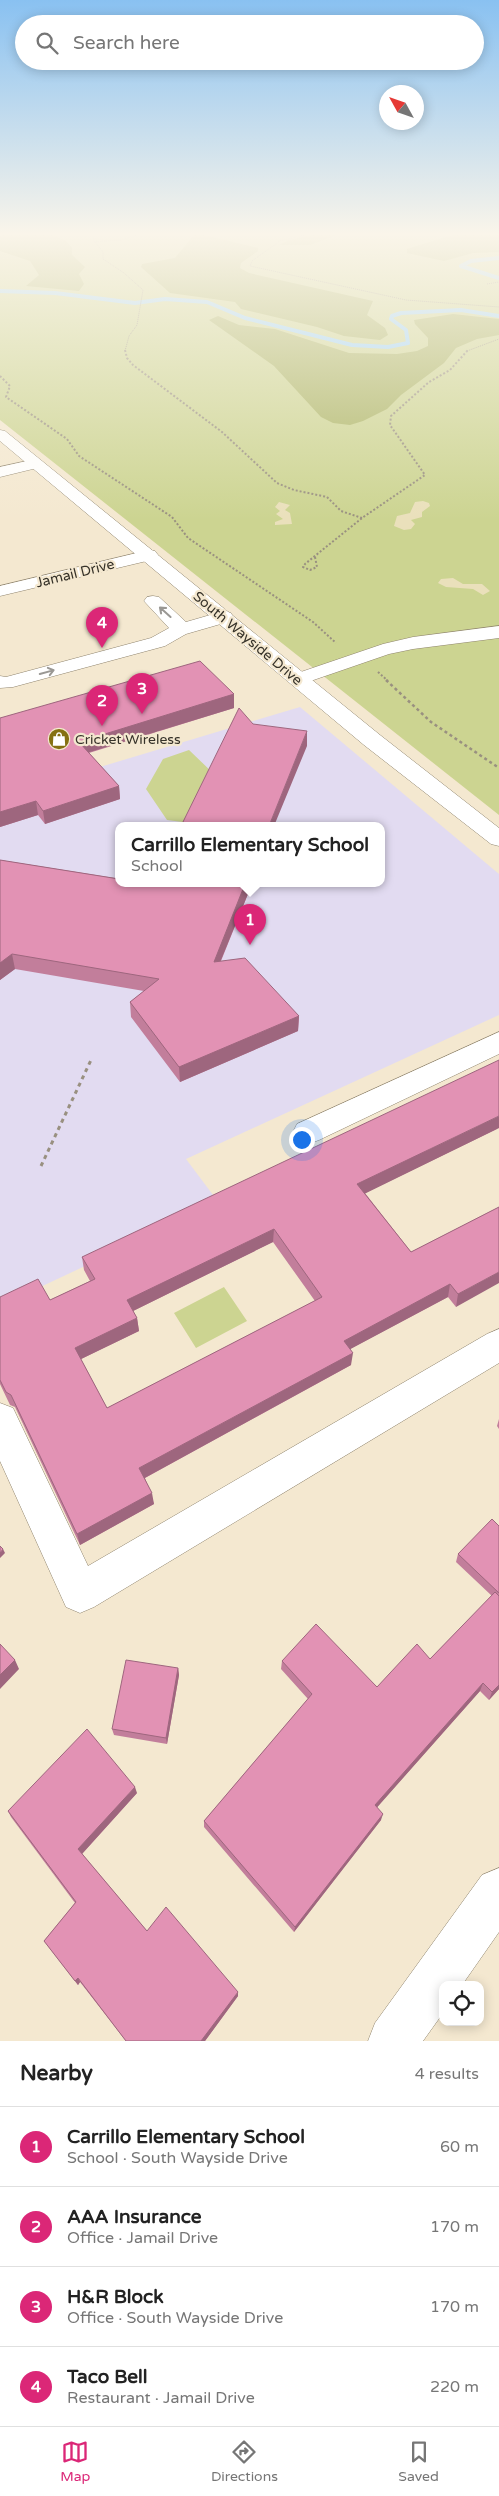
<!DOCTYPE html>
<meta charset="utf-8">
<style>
:root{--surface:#fff;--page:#f2f2f2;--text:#222;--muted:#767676;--line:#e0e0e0;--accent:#db2777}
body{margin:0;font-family:"Varela Round",sans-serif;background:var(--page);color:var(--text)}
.controls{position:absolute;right:15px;bottom:15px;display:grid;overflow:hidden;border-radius:10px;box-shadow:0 2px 12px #0003}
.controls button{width:45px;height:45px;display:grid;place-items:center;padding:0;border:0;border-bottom:1px solid var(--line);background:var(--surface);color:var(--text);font:25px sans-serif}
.compass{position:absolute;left:379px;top:85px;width:45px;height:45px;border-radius:50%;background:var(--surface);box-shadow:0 2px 12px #0003;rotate:310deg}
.you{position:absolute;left:301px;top:1139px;width:18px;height:18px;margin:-12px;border:4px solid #fff;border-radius:50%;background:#1a73e8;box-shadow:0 0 0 8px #1a73e833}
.badge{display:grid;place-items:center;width:32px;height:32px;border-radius:50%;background:var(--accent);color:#fff;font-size:16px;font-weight:700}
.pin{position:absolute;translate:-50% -41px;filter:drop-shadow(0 1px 2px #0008)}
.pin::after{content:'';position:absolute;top:26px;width:18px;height:15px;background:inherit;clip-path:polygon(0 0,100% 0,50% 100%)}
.popup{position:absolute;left:115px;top:822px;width:270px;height:65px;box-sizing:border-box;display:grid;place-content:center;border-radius:10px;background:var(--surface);filter:drop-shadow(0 1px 4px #0005);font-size:16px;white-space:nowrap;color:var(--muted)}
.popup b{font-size:19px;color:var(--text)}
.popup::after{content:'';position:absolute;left:50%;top:100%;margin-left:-10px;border:10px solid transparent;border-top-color:var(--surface)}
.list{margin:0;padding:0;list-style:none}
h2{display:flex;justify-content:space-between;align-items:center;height:65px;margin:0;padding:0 20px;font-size:21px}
h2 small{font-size:16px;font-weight:400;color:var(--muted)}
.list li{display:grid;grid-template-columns:32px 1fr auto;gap:15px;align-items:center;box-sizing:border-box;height:80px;padding:0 20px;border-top:1px solid var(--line)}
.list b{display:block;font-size:19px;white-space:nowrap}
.list p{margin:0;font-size:16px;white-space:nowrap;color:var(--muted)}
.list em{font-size:16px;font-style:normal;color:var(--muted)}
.icon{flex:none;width:28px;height:28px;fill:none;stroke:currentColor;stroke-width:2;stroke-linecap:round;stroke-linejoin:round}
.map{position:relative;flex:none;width:499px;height:2041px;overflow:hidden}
.search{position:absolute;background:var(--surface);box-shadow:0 2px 12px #0003;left:15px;right:15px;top:15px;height:55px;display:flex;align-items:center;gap:12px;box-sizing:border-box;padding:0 18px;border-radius:28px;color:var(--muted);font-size:19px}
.sheet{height:385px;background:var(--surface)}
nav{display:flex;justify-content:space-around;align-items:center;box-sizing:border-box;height:70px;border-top:1px solid var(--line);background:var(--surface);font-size:14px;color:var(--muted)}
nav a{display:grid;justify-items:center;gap:2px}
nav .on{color:var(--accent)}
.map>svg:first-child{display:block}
</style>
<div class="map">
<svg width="499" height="2041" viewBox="0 0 499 2041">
<rect width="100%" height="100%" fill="#f4e8d0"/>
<!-- education -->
<path fill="#e2dbf1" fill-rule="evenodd" d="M300,707L499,874V1015L186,1159L219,1203L0,1306V797ZM119,826H381V884H119Z"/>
<!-- green -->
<path fill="#ccd491" d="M0,235H499V815L0,420Z
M189,750L214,774L190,823L167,820L146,789L163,759Z
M224,1287L247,1321L196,1348L174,1313Z"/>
<!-- forest -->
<path fill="#abb464" d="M2,235H54L66,241L72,248V255L85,267L79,274L84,284L79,291L26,286L39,275L30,261L0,251V236Z
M194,235H204L258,248V251L241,263L240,268L249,273L373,301L367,315L385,328L388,335L380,340L344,336L317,327L241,309L235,302L170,293L141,267L142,264L175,258Z
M311,235H337L310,245H279L289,240Z
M452,235H499V252L473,253L444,261L407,253V249Z
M453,314L499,319V335L477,339L456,348L444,363L401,395L387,409L363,421L350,425L333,423L321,417L274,366L209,320L218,316L239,325L275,329L349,353L397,354L417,351L428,346V338L415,324L414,320Z"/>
<!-- sand -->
<path fill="#eae0bb" d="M423,501L429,503L430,506L422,512V517L411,520L415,524L411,529L404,530L394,526L397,516L410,513L415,502Z
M279,502L290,505L285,510L290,513L292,524L275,525V522L283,519L276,514L280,511L275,507Z
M453,578L463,584H482L490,591L483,595L473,589L446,587L438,583L441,579Z"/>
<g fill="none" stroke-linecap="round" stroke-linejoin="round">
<!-- stream -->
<path stroke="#9cd4fe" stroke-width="4" d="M499,258L471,261L461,266L499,278
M0,291L55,293L135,303L165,299L207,302L245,318L352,345L388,347L408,343L406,330L391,319L392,316L401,313L461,310L499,316"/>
<!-- minor casing -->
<g stroke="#8f846e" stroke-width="1">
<path id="minor" d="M36,459L41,461L44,464L41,467L0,477V467Z
M149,550L155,551L158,555L155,559L0,596V586Z
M153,596L159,597L186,622L224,611L231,613L233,617L231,621L186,634L165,646L13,687L0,688V676L6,677L151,638L169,628L144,601L147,597Z
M499,626V638L413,649L389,654L299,685L292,683L289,679L292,675L383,644L413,637Z
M499,1032V1054L319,1140L308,1144L297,1140L293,1132L297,1124Z
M499,1329V1363L94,1607L80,1613L66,1607L0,1461V1403L13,1408L88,1566L487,1334Z
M499,1868V1932L462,1985H443V2013L423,2041H368L375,2023L482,1875Z"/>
</g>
<!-- major casing -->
<g stroke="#8f846e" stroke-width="1">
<path id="major" d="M0,430L5,431L380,735L499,828V846L491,844L364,745L0,441Z"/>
</g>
<!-- path-far3 -->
<path stroke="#999080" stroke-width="1" stroke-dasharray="1 1" stroke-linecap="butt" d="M304,235L280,241L252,261L250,266L406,300L499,307
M95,242L93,238L103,240
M487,284L499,282
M125,351L129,336L137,325L143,290L124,273L103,259V252L95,242L121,240L137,235
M467,351L499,339"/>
<!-- path-far2 -->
<path stroke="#999080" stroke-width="2" stroke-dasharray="2 2" stroke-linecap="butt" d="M125,350L127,358L133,365L222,432L277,483L294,490L327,497L341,511L362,518
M0,376L10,386L6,397L67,439L79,456L172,517L188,538L313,622L336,643
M315,557L317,567L310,570L303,567L305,564L362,518L425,475L390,425L391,416L429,382L450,370L468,350
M378,672L388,681"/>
<!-- path-far1 -->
<path stroke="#999080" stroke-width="2.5" stroke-dasharray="3 3" stroke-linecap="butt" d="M386,680L431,722L499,768"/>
<!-- path -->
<path stroke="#999080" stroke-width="3" stroke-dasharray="4 4" stroke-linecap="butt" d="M41,1166L92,1058"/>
<!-- minor -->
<use href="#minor" fill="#fff" fill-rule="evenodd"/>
<!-- major -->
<use href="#major" fill="#fff" fill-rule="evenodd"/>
</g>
<!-- wall -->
<path fill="#c27e9b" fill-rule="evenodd" d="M234,694V708L89,753L119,786L120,799L45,824L38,815L0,827V718Z
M0,860L153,884H252L221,961L299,1016L298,1031L180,1082L131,1017L130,1002L144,991L15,969L0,980Z
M499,1128L365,1193L411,1252L499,1207L456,1307L448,1297L350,1349L351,1365L145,1478L154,1504L80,1545L15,1407L10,1405L0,1384V1297L50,1300L90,1281L84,1270L82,1257ZM273,1242L315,1301L107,1408L81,1359L139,1331L137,1318L133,1311Z
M499,1419V1429L497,1426Z
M499,1526V1689L489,1700L480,1691L377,1807L381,1820L294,1932L204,1827V1821L308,1699L281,1669L282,1661L377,1687L430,1659L492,1596L456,1562L458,1554Z
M178,1668L179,1675L167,1744L114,1735L112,1729Z
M137,1793L82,1854L147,1931L238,1996L205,2041H126L80,1982L78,1985L44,1941L75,1903L11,1817L8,1811Z"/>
<!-- shaded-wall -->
<path fill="#9e667e" d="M234,694V708L80,755L79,742Z
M307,731V746L274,826H269Z
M119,786L120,799L45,824L43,811Z
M36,801L38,815L0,827V812Z
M245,884H252L214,977V962Z
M12,954L15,969L0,980V963Z
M299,1016L298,1031L180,1082L179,1067Z
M499,1116V1128L356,1198L357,1184Z
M274,1229L273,1242L129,1313L127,1300Z
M499,1272V1283L456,1307L458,1294Z
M450,1284L448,1297L343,1353L344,1341Z
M137,1318L139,1331L77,1361L75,1348Z
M353,1353L351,1365L141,1480L139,1468Z
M152,1493L154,1504L80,1545L77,1534Z
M3,1549L5,1553L0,1558V1553Z
M15,1660L19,1669L0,1689V1675Z
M178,1668L179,1675L167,1744L166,1738Z
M483,1683L480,1691L373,1812L375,1805Z
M499,1685V1689L489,1700L492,1692Z
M135,1787L137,1793L81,1855L78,1849Z
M383,1814L381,1820L294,1932L295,1927Z
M78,1978L80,1982L78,1985L75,1981Z
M238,1992V1996L205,2041H201Z"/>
<!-- building -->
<path fill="#e292b4" stroke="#9e667e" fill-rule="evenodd" d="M200,661L234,694L79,742L119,786L43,811L36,801L0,812V718Z
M239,708L253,724L307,731L269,826H181Z
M0,860L119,879V884H245L214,962L245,958L299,1016L179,1067L130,1002L159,979L12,954L0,963Z
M499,1060V1116L357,1184L411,1252L499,1207V1272L458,1294L450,1284L344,1341L353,1353L139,1468L152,1493L77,1534L11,1395L6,1392L0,1380V1297L38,1279L50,1300L95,1279L82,1257ZM274,1229L322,1297L107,1408L75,1348L137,1318L127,1300Z
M492,1519L499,1526V1593L458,1554Z
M0,1546L3,1549L0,1553Z
M495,1592L499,1596V1685L492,1692L483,1683L375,1805L383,1814L295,1927L204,1821L312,1694L282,1661L316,1624L377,1687L417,1644L430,1659Z
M0,1644L15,1660L0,1675Z
M126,1660L178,1668L166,1738L112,1729Z
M87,1729L135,1787L78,1849L147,1931L166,1907L238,1992L201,2041H126L78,1978L75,1981L44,1941L76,1902L8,1811Z"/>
<!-- one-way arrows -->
<defs><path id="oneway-shaft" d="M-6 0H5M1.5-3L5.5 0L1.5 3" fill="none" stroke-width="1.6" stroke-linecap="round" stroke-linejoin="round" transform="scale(1.25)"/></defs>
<g stroke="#9a9894">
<use href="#oneway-shaft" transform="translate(165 612) rotate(-138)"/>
<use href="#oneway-shaft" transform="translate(47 672) rotate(-15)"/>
</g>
<!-- sky -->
<linearGradient id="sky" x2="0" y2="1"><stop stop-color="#89c1f1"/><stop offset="0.45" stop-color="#faf5ea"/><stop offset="1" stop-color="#faf5ea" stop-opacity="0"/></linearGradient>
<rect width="499" height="520" fill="url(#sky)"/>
<!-- icons -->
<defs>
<g id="shop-disc" transform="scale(1.125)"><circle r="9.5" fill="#857112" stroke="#f4e8d0"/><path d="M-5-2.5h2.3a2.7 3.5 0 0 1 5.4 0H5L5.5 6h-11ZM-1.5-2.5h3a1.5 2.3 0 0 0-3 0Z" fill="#fff"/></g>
</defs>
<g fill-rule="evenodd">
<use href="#shop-disc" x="59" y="739"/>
</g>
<g text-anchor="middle" stroke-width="4.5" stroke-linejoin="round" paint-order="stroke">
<!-- far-street labels -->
<g font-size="14" fill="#363229" stroke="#f4e8d0">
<text transform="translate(75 573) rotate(-14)" y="5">Jamail Drive</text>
<text transform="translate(248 638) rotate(40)" y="5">South Wayside Drive</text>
</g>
<!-- far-poi labels -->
<g font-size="14" fill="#363229" stroke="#f4e8d0" text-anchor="start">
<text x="75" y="744">Cricket Wireless</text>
</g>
</g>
</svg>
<div class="controls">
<button><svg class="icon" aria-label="locate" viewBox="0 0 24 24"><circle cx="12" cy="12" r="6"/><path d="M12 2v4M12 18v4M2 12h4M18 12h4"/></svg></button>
</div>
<svg class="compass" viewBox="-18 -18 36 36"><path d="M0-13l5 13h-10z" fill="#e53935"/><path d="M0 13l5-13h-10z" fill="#767676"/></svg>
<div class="you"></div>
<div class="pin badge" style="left:250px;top:945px">1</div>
<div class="popup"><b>Carrillo Elementary School</b>School</div>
<div class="pin badge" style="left:102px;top:726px">2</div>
<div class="pin badge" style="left:142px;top:714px">3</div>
<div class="pin badge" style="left:102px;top:648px">4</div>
<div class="search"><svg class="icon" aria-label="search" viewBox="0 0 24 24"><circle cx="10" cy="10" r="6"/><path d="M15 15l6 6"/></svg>Search here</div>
</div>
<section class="sheet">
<h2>Nearby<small>4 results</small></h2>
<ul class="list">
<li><span class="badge">1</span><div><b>Carrillo Elementary School</b><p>School · South Wayside Drive</p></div><em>60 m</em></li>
<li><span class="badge">2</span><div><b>AAA Insurance</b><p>Office · Jamail Drive</p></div><em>170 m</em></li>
<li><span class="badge">3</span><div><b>H&amp;R Block</b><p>Office · South Wayside Drive</p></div><em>170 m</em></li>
<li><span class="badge">4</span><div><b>Taco Bell</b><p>Restaurant · Jamail Drive</p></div><em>220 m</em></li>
</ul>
</section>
<nav>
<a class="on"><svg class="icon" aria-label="map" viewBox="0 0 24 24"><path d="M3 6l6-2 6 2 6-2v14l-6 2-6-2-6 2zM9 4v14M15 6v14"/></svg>Map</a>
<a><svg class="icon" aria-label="directions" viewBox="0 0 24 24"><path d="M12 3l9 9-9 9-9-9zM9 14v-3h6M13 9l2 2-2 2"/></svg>Directions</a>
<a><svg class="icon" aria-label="saved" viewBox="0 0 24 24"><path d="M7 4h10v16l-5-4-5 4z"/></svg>Saved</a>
</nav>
